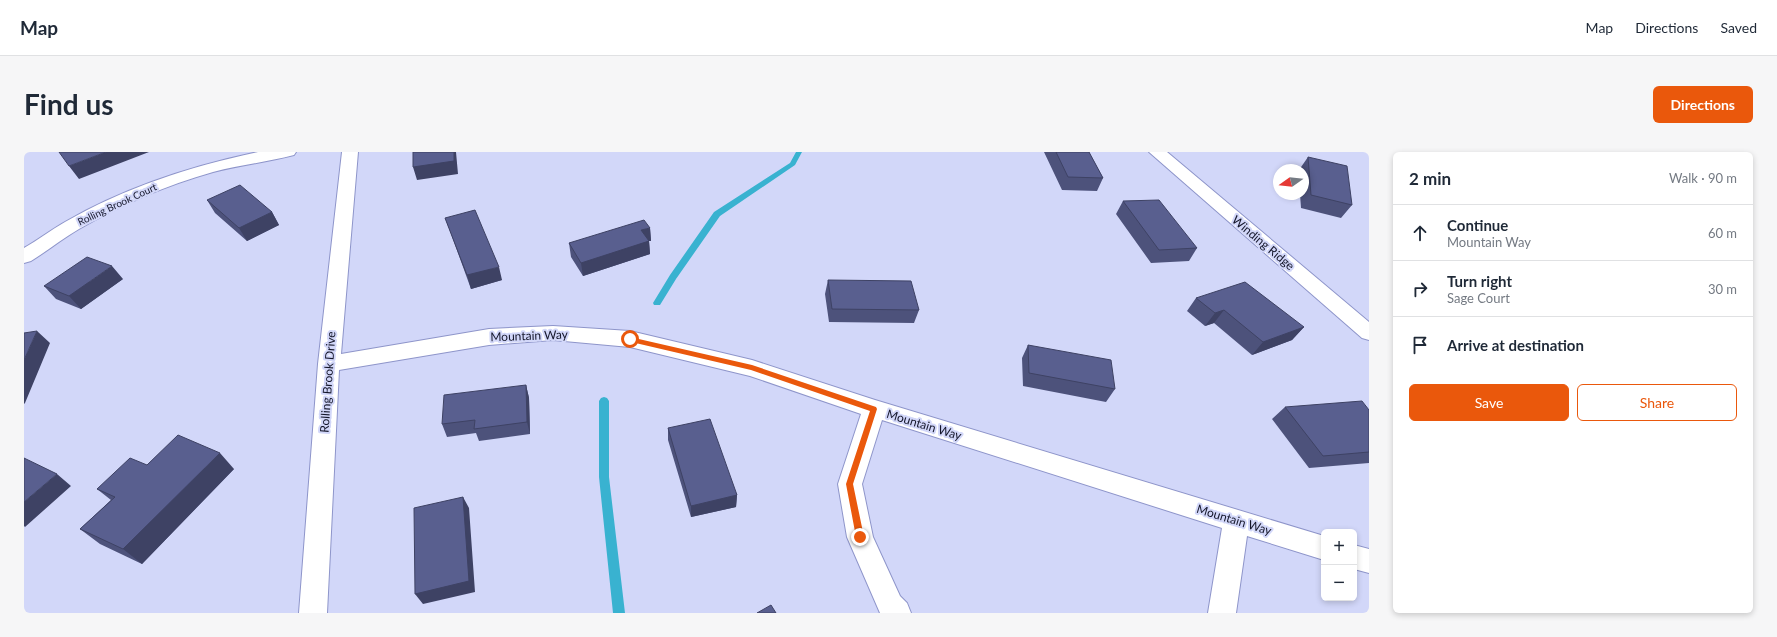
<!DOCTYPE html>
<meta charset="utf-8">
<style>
:root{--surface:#fff;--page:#f6f6f7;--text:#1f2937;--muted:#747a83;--line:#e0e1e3;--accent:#ea580c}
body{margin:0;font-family:Lato,sans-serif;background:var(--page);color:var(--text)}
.controls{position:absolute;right:12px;bottom:12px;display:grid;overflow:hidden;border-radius:6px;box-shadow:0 2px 6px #0003}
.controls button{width:36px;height:36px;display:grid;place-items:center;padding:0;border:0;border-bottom:1px solid var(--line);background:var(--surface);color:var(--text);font:20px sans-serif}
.compass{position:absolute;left:1249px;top:12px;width:36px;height:36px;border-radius:50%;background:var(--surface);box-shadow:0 2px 6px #0003;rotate:255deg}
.stop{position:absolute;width:12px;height:12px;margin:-9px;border:3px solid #ea580c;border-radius:50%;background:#fff}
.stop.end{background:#ea580c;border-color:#fff;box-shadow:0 1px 4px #0008}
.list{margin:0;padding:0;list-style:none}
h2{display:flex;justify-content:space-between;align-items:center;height:52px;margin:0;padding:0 16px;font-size:17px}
h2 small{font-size:13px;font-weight:400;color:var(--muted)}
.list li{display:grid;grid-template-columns:26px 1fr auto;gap:12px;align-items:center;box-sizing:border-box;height:56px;padding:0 16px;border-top:1px solid var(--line)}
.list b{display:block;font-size:15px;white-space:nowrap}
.list p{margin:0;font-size:13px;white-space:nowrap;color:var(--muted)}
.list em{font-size:13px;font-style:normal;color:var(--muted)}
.actions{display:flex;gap:8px;padding:12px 16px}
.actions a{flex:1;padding:9px 0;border:1px solid var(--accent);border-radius:6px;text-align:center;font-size:14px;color:var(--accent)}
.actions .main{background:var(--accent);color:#fff}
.icon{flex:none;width:22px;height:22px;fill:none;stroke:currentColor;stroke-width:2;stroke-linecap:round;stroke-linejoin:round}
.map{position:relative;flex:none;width:1345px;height:461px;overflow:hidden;border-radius:6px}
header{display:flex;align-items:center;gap:24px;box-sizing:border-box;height:56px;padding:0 20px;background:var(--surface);border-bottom:1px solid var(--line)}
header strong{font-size:19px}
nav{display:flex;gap:22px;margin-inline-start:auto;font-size:14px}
.intro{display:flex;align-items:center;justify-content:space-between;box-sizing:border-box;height:96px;padding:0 24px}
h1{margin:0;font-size:28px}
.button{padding:10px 18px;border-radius:6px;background:var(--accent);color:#fff;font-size:14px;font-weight:700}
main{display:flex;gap:24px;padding:0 24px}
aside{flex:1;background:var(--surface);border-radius:6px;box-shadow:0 2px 6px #0003}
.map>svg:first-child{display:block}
</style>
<header>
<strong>Map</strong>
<nav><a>Map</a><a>Directions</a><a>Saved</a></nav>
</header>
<div class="intro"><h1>Find us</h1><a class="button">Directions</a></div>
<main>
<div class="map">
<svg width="1345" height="461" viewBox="0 0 1345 461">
<rect width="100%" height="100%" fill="#d2d7f9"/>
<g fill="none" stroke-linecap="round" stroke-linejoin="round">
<!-- stream -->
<path fill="#39b2d0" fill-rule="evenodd" d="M772,0H778L771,13L696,64L652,127L636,153H630L629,151L646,123L690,60L766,11Z
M580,245L583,246L585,249V325L601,461H589L575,325V249L577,246Z"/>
<!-- minor casing -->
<g stroke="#8e95ca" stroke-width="2">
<path id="minor" d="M234,0H272L270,3C243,10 216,13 189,20C143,33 96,53 55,77C38,87 23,99 7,109L0,111V96C14,88 27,78 41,70C100,36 167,14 234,0Z
M318,0H334L317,202L465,177L529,174L606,179L728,208L851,248L1300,384V408L1223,384L1212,461H1184L1198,376L858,268L838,332L849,385L876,444L883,451L887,461H856L823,385L814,332L837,262L726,224L606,195L529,188L465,193L315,218L303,461H275L294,212Z
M1125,0H1143L1345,170V188L1338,186Z
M1330,393L1345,397V421L1330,417Z"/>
</g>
<!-- minor -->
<use href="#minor" fill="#fff" fill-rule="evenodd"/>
</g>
<!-- wall -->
<path fill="#4d527b" d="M1020,0H1065L1079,26L1073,39L1038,38Z
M1284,5L1328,53L1317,66L1277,56L1276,42H1279V18H1275Z
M183,48L248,60L255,73L223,89L191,61Z
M1099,49L1173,96L1165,109L1127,111L1092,62Z
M421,66L478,128L447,137L426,79Z
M626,76L627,89H625L626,102L559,124L547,105L545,91Z
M99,127L57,157L32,147L20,134Z
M804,128L895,158L890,171L805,170L801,142Z
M1172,146L1280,175L1268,188L1228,203L1190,171L1181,174L1163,159Z
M1004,193L1091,237L1082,250L999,234L998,206Z
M502,233L505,246L506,282L455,289L452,281L423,285L418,272Z
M1261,255L1345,258V311L1285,316L1248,267Z
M644,276L713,343L712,355L667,365L644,288Z
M123,313L210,317L118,412L76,392L56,377L87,348L73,337Z"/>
<!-- shaded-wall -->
<path fill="#3e4264" d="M82,0H125L55,27L45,14Z
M430,0H432L434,22L393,28L389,15Z
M248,60L255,73L223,89L215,76Z
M626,76L627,89H625L626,102L559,124L557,111L617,78Z
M88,114L99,127L57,157L45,144Z
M475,115L478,128L447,137L443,123Z
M1200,158L1190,171L1181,174L1191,161Z
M1280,175L1268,188L1228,203L1239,190Z
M13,179L26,191L1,251L0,252V208Z
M502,233L505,246L506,282L503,270Z
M196,301L210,317L118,412L99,397Z
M33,322L47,334L1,375L0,374V350Z
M713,343L712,355L667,365V354Z
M439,345L445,356L451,440L399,452L391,442Z"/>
<!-- building -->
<path fill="#595f8f" stroke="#3e4264" d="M35,0H82L45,14Z
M389,0H430V9L389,15Z
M1032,0H1065L1079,26L1044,25Z
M1284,5L1323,14L1328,53L1287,43Z
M216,33L248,60L215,76L183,48Z
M1135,48L1173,96L1135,98L1099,49Z
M451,58L475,115L443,123L421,66Z
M620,68L626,76L617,78L625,89L557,111L545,91Z
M63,105L88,114L45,144L20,134Z
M804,128L887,129L895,158L808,157Z
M1221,130L1280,175L1239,190L1200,158L1191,161L1172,146Z
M13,179L0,208V181Z
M1004,193L1087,208L1091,237L1005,221Z
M502,233L503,270L450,277L451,268L418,272L420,243Z
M1338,249L1345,258V300L1299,304L1261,255Z
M686,267L713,343L667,354L644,276Z
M154,283L196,301L99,397L56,377L91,345L73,337L106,306L123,313Z
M0,306L33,322L0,350Z
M439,345L445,429L391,442L390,356Z
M747,453L752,461H733Z"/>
<!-- route -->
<path fill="#ea580c" d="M606,185L728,213L852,255L853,257L829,332L840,385L838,388H833L832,385L822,332L846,259L727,218L603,189L602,187Z"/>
<g text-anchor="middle" stroke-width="4" stroke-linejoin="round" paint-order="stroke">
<!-- far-street labels -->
<g font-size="10" fill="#14162a" stroke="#d2d7f9">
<text transform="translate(93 52) rotate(-25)" y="4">Rolling Brook Court</text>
</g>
<!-- street labels -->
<g font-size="12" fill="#14162a" stroke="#d2d7f9">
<text transform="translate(1239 91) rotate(40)" y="4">Winding Ridge</text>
<text transform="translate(505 184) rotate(-2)" y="4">Mountain Way</text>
<text transform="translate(304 230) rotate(-86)" y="4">Rolling Brook Drive</text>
<text transform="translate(900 273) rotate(17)" y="4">Mountain Way</text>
<text transform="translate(1210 368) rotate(17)" y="4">Mountain Way</text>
</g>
</g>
</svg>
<div class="controls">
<button>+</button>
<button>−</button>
</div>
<svg class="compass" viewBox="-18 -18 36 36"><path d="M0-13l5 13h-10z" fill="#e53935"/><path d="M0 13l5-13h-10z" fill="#747a83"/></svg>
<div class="stop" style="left:606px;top:187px"></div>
<div class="stop end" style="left:836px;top:385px"></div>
</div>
<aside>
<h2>2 min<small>Walk · 90 m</small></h2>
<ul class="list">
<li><svg class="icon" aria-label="ahead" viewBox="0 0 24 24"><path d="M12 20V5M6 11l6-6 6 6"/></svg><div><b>Continue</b><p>Mountain Way</p></div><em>60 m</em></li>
<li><svg class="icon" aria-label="right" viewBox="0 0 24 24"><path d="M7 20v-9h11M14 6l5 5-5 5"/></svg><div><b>Turn right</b><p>Sage Court</p></div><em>30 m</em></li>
<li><svg class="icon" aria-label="arrive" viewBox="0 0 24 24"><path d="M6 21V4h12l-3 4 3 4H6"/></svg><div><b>Arrive at destination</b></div></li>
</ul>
<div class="actions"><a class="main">Save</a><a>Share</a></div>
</aside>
</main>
